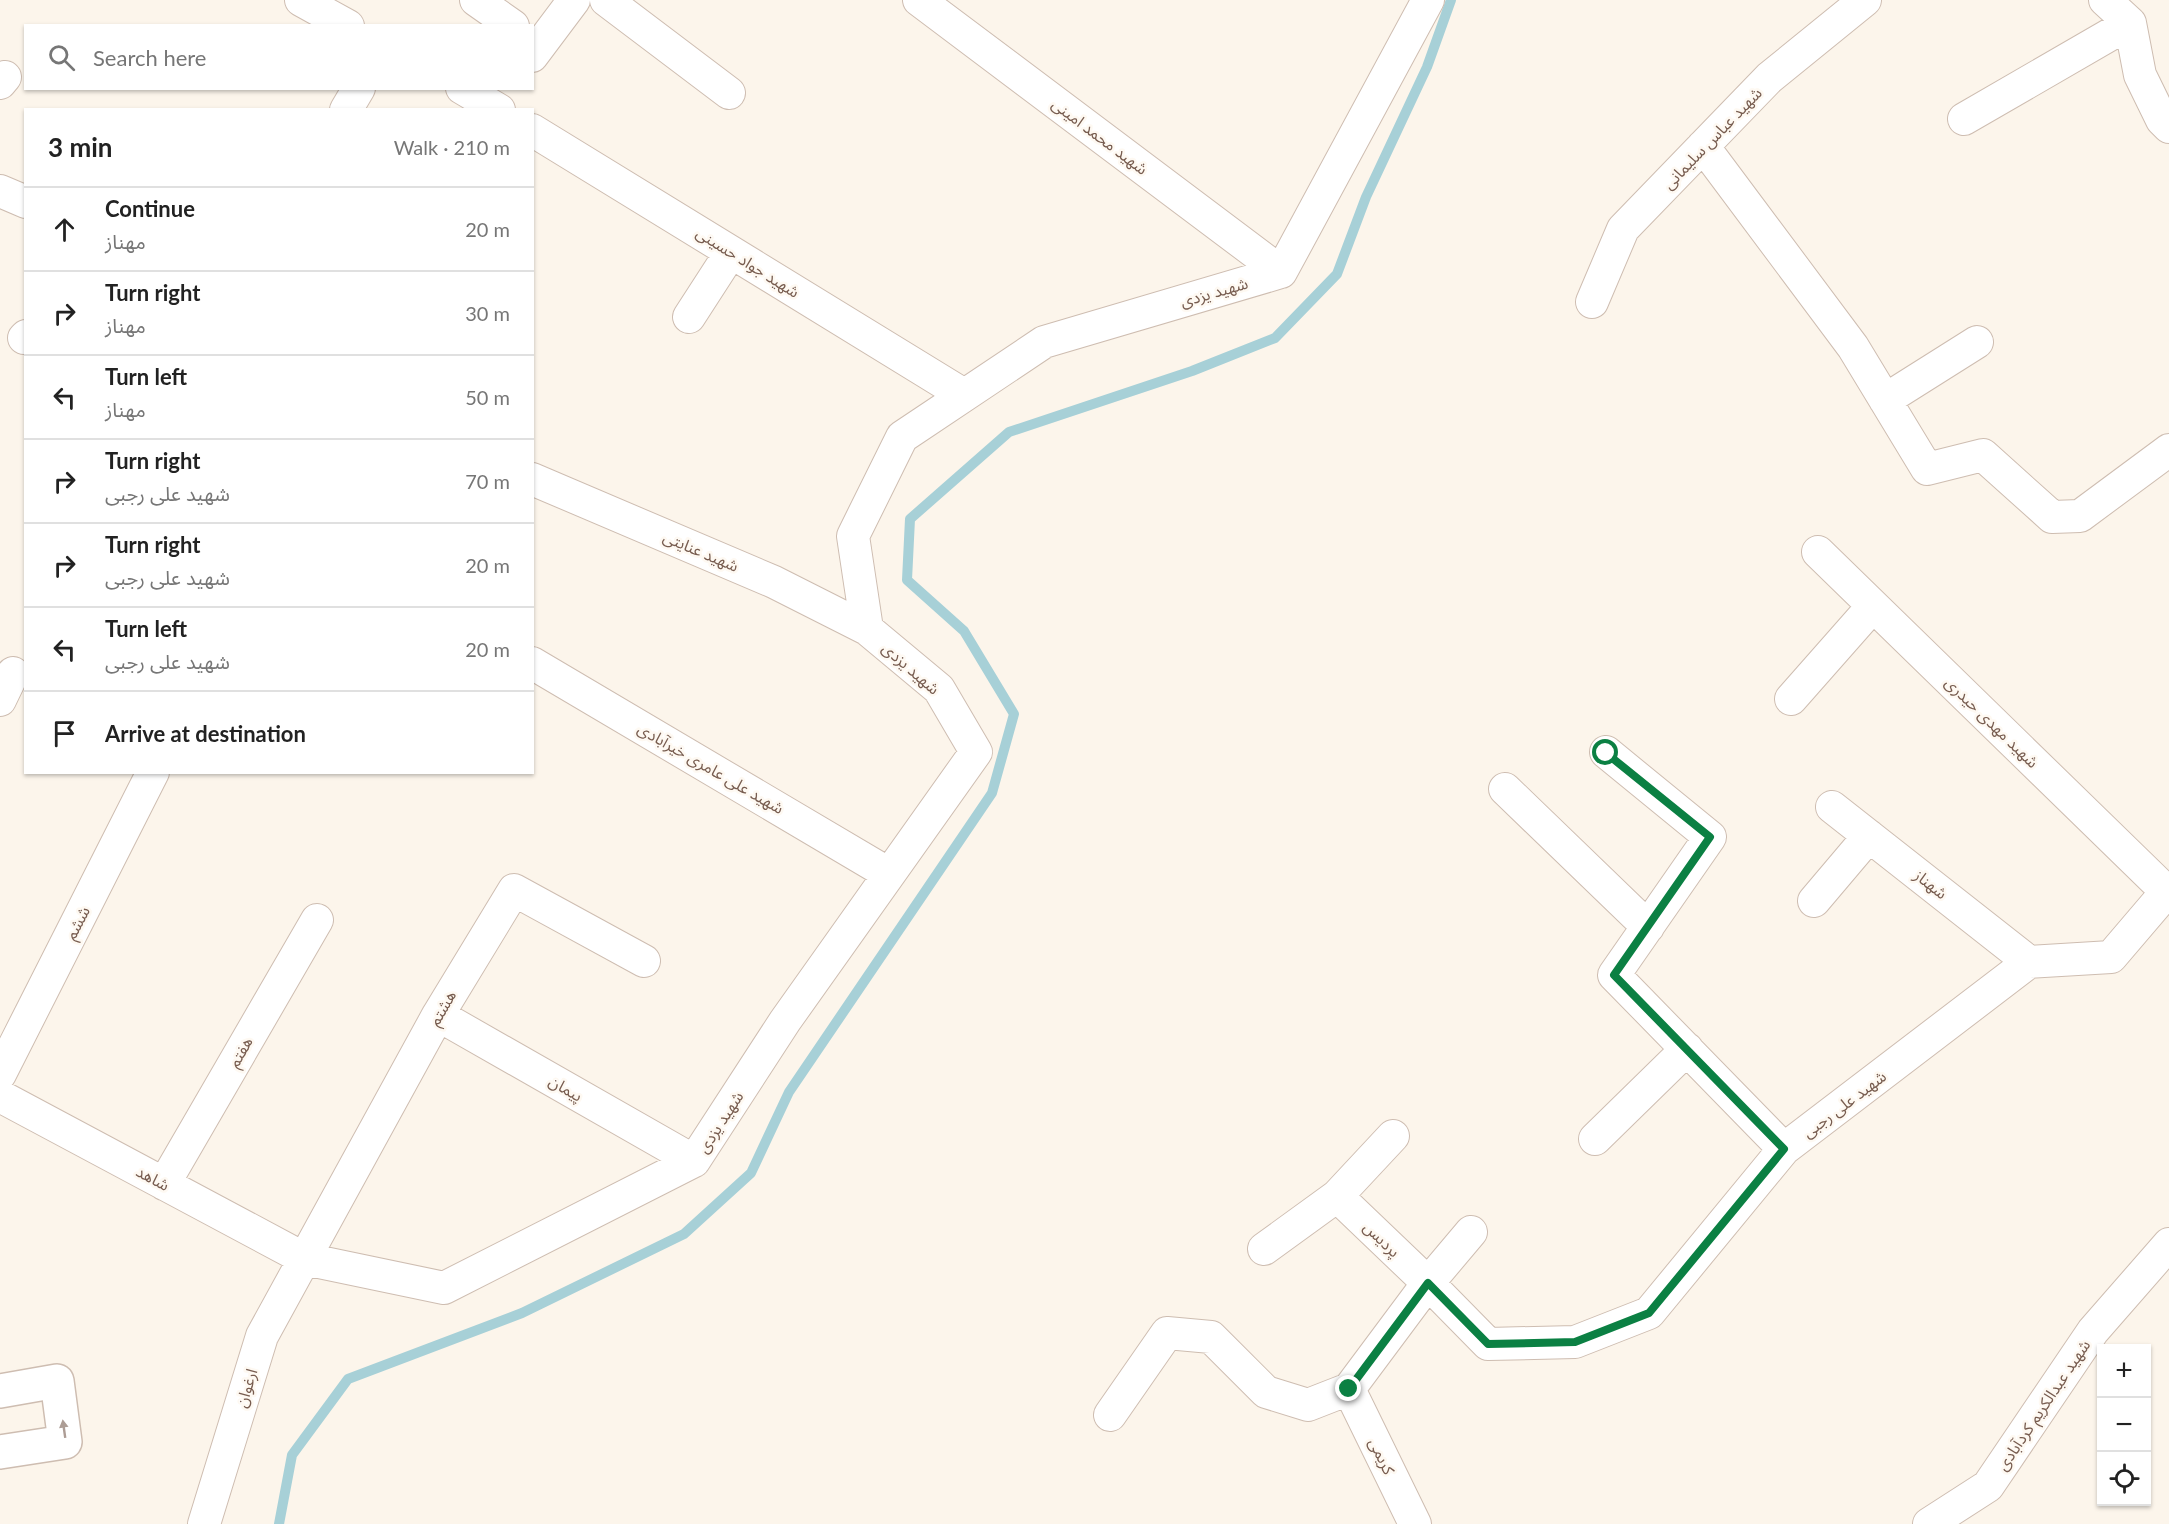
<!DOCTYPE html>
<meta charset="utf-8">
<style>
:root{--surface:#fff;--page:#f2f2f2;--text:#222;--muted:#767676;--line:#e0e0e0}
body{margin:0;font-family:Lato,"Noto Sans Arabic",sans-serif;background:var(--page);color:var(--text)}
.controls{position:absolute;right:18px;bottom:18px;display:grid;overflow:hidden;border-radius:0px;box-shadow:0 2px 4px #0004}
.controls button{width:54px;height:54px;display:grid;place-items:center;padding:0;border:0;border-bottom:2px solid var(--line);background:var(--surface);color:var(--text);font:30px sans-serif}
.stop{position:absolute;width:18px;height:18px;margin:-14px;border:4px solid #0b8043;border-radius:50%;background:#fff}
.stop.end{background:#0b8043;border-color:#fff;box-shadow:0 2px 6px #0008}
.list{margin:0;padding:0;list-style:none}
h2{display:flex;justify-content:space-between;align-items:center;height:78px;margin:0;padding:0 24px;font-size:26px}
h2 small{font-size:20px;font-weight:400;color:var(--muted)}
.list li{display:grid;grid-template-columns:39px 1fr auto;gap:18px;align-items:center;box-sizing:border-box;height:84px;padding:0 24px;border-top:2px solid var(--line)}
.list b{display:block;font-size:22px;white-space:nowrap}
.list p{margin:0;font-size:20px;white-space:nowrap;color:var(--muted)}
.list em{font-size:20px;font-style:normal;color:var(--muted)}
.icon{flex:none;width:33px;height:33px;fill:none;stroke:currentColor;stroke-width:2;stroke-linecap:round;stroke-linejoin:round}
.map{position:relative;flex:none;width:2169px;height:1524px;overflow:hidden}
.search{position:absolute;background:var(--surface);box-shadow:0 2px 4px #0004;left:24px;top:24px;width:510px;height:66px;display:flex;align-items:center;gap:15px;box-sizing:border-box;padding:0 21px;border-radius:0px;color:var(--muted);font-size:22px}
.panel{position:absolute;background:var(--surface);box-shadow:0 2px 4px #0004;left:24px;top:108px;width:510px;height:666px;border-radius:0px}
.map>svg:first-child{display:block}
</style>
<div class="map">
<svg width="2169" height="1524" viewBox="0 0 2169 1524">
<rect width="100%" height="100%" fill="#fcf5eb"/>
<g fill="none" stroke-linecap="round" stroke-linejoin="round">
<!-- stream -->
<path stroke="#a7d0d7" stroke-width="10" d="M279,1524L292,1455L348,1379L522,1313L684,1234L751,1173L789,1092L992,793L1014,714L964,631L907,580L910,519L1009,432L1192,371L1275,338L1337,274L1366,197L1427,67L1451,0"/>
<!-- minor casing -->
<g stroke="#cebdb1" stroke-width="34">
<path id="minor" d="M301,0L348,26
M476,0L513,26
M606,0L729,93
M919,0L1281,272
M2105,0L2130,23L2140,75L2162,120L2169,127
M532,56L574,0
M0,83L5,77
M462,88L499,110
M346,110L359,88
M1964,119L2130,23
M532,130L964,395
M1703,146L1853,347L1927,469L1983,455L2052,517L2080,516L2169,450
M0,191L26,202
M1592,302L1623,229L1769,78L1865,0
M689,317L731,252
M24,338L26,336
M1885,400L1977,342
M532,479L774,582L867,629
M1818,552L2167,892
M532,663L889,874
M1791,699L1873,606
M0,700L13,673
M1606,752L1710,837L1614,975L1784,1149
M1505,789L1648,927
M1832,807L2029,962
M1814,901L1869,836
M438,1015L694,1161
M0,1074L153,772
M0,1096L305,1259L444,1288L694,1161L785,1021L976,752L939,689L867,629L853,536L902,437L1044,342L1281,272L1428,0
M1595,1139L1687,1049
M164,1184L317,920
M1337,1196L1428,1283L1471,1232
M1264,1249L1337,1196L1393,1136
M1349,1389L1415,1524
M1110,1415L1167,1333L1211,1337L1266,1392L1308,1405L1349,1389L1428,1283L1488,1344L1575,1342L1649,1313L1784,1149L2029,962L2111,957L2169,889
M204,1524L262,1336L438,1015L514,890L644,961
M1929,1524L1988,1486L2093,1331L2169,1244"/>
</g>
<!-- tertiary casing -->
<g stroke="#cebdb1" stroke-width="36">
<path id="tertiary" d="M0,1391L57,1381L65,1442L0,1452"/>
</g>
<!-- minor -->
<use href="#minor" stroke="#fff" stroke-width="32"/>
<!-- tertiary -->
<use href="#tertiary" stroke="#fff" stroke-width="33"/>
</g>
<!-- one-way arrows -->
<defs><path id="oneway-solid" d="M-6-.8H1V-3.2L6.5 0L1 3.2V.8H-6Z" transform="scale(1.5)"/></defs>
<use fill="#ad9d95" href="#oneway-solid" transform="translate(64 1429) rotate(-98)"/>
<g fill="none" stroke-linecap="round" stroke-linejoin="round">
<!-- route -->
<path stroke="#0b8043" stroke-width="8" d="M1349,1389L1428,1283L1488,1344L1575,1342L1649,1313L1784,1149L1614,975L1710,837L1606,753"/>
</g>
<g text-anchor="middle" stroke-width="5" stroke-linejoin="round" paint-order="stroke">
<!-- street labels -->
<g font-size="16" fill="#775c4f" stroke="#fef9f2">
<text transform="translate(1100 136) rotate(37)" y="6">شهید محمد امینی</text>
<text transform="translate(1712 138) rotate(-46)" y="6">شهید عباس سلیمانی</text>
<text transform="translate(748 262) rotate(32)" y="6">شهید جواد حسینی</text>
<text transform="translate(1214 292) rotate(-16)" y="6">شهید یزدی</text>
<text transform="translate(701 551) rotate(23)" y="6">شهید عنایتی</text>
<text transform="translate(911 668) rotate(41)" y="6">شهید یزدی</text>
<text transform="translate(1992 722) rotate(44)" y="6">شهید مهدی حیدری</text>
<text transform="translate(711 768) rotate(30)" y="6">شهید علی عامری خیرآبادی</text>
<text transform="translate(1931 884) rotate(38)" y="6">شهناز</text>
<text transform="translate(77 923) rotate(-63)" y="6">ششم</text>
<text transform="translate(442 1008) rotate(-60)" y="6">هشتم</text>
<text transform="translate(240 1052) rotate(-60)" y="6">هفتم</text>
<text transform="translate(566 1088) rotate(30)" y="6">پیمان</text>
<text transform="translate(1844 1104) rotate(-37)" y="6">شهید علی رجبی</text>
<text transform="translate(720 1122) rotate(-57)" y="6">شهید یزدی</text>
<text transform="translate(153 1178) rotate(28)" y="6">شاهد</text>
<text transform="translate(1382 1239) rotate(44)" y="6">پردیس</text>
<text transform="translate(246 1388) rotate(-73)" y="6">ارغوان</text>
<text transform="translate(2043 1405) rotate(-56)" y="6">شهید عبدالکریم کردآبادی</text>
<text transform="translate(1382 1456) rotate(64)" y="6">کریمی</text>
</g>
</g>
</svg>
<div class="controls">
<button>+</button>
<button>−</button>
<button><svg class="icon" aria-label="locate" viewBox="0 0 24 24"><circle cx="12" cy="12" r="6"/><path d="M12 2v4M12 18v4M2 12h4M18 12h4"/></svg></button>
</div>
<div class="stop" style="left:1606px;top:753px"></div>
<div class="stop end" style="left:1349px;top:1389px"></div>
<div class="search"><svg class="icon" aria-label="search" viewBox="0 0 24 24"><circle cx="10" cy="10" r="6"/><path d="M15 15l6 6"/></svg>Search here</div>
<section class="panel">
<h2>3 min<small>Walk · 210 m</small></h2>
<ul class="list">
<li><svg class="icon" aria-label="ahead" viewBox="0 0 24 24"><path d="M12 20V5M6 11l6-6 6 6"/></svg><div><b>Continue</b><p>مهناز</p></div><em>20 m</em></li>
<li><svg class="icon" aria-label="right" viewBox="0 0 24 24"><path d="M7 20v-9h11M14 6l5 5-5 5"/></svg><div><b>Turn right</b><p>مهناز</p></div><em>30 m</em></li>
<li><svg class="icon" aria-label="left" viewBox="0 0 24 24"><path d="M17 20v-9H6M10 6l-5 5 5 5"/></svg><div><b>Turn left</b><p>مهناز</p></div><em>50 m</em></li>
<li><svg class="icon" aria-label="right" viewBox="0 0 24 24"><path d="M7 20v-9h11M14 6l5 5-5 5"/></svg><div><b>Turn right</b><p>شهید علی رجبی</p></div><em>70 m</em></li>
<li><svg class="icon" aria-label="right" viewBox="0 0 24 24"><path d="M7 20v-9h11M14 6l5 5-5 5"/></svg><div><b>Turn right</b><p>شهید علی رجبی</p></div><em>20 m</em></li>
<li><svg class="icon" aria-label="left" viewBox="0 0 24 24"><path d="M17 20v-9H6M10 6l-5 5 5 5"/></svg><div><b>Turn left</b><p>شهید علی رجبی</p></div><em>20 m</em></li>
<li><svg class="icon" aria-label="arrive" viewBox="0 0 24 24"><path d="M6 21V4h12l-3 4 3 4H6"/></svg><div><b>Arrive at destination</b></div></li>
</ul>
</section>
</div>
